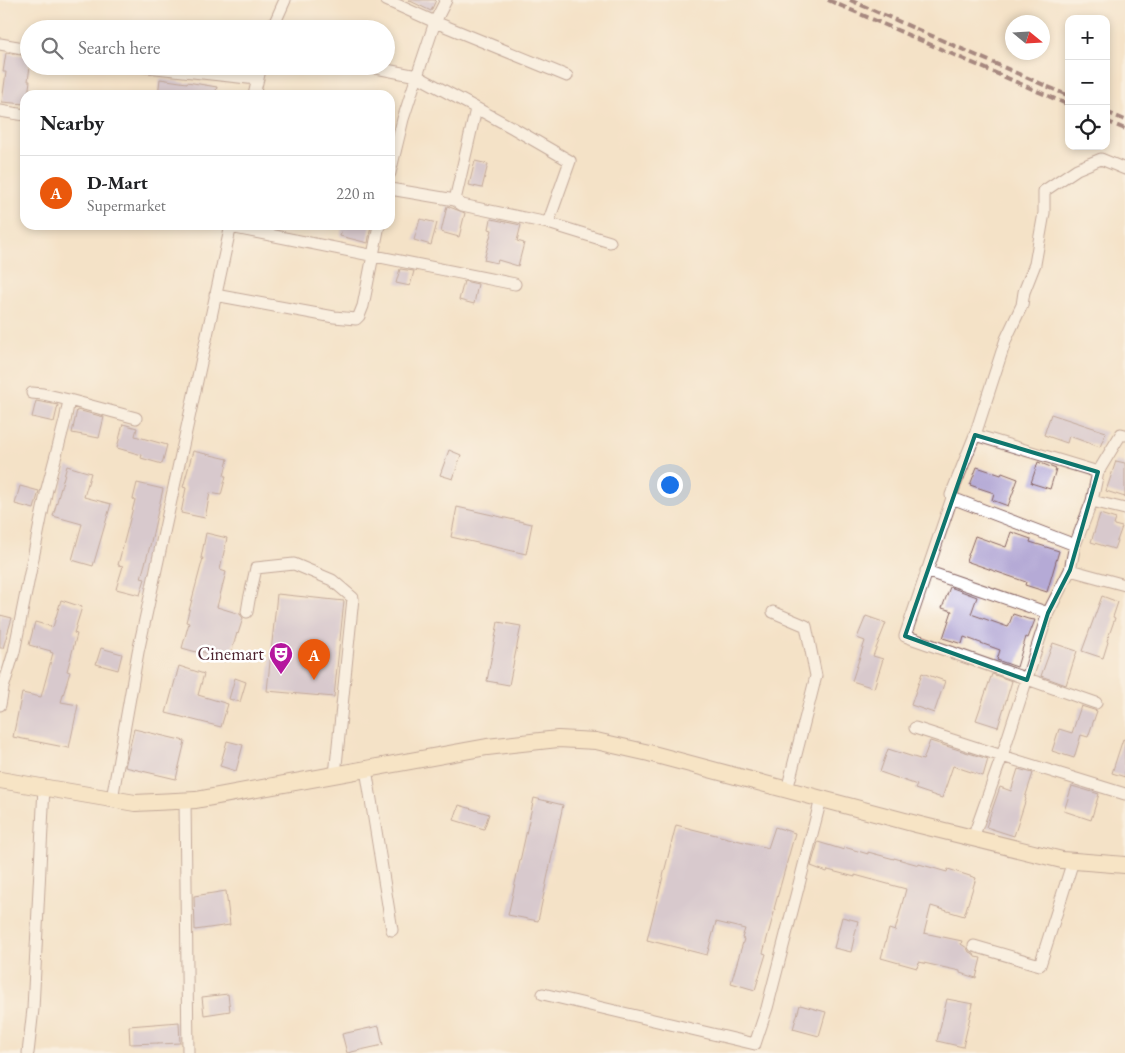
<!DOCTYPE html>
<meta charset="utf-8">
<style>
:root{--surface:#fff;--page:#f6f6f6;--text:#202124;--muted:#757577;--line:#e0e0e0;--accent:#ea580c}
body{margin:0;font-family:"EB Garamond",serif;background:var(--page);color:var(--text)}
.controls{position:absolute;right:15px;top:15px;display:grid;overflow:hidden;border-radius:10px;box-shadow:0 2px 8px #0003}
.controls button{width:45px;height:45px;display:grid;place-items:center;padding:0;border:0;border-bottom:1px solid var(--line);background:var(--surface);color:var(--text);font:25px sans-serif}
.compass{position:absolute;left:1005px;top:15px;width:45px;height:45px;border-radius:50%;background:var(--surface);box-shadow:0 2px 8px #0003;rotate:108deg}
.you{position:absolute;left:669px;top:484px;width:18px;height:18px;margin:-12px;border:4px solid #fff;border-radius:50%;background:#1a73e8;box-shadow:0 0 0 8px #1a73e833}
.badge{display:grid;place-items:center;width:32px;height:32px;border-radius:50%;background:var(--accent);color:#fff;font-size:16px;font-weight:700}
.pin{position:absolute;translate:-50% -41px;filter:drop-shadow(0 1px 2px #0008)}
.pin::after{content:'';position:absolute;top:26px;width:18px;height:15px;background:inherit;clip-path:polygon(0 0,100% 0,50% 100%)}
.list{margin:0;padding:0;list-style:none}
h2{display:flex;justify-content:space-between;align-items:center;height:65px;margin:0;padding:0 20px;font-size:21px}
h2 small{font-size:16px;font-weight:400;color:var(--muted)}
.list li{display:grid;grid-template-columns:32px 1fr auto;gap:15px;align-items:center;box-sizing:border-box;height:75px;padding:0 20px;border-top:1px solid var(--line)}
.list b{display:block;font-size:19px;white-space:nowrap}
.list p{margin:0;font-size:16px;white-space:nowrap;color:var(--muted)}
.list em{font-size:16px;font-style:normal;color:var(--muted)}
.icon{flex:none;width:28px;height:28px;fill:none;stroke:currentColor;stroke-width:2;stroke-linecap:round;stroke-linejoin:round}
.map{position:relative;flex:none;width:1125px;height:1053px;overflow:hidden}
.search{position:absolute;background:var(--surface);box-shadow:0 2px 8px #0003;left:20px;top:20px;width:375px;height:55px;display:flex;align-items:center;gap:12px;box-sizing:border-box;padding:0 18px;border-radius:28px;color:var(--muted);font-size:19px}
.panel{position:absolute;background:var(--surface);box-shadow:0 2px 8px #0003;left:20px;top:90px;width:375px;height:140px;border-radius:15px}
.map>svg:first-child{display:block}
</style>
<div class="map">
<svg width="1125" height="1053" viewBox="0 0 1125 1053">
<rect width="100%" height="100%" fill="#fff"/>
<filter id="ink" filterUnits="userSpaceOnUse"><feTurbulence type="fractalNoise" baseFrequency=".02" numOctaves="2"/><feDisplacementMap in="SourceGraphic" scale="10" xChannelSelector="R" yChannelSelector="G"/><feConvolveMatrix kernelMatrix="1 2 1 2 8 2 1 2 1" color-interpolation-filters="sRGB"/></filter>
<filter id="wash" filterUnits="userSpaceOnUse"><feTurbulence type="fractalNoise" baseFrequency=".0096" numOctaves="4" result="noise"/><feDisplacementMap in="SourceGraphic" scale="20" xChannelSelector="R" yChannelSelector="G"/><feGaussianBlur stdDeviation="1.12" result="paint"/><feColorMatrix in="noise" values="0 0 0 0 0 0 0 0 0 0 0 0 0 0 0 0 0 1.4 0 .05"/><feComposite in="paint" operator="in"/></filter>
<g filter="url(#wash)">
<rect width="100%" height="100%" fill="#f4e2c7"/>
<g id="blocks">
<!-- building -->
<path fill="#b5aad6" d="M408,0H436L431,11Z
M6,53L29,56V66H30L28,81H30L28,95H25V104L2,102L6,72H3Z
M160,79L187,83V82L217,87L215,95H158Z
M475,161L488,164L482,188L469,185Z
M447,206L465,213L459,237L441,232Z
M420,219L437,223L431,245L414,240Z
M491,219L521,225L517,241L524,243L518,266L498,260L497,263L484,260L492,230L489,229Z
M343,225H371L368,243L340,236Z
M400,269L414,271L410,286L396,283Z
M464,281L478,284L474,304L459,300Z
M36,401L58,405L54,422L32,417Z
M77,410L104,417L99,438L72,433Z
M1051,414L1106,432L1100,447L1069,436L1067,443L1044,435Z
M123,424L137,428L135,436L167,445L162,464L141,458L142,455L117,448Z
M449,450L461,455L453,479L440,475Z
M193,451L228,459L224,476H226L221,495L210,493L205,518L181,513L186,488L183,487Z
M1116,461L1125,463V497L1106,491Z
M1038,462L1056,469L1050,489L1031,483Z
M67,466L91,473L84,497L111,504L93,566L72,560L82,524L53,516Z
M977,467L1001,475L1002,473L1018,479L1008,506L992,500L994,493L970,485Z
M137,483L163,489L150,546L141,578L145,579L140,595L116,589L123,566L118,565L135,500L133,499Z
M20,486L39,491L34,509L15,504Z
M457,507L532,524L526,554L451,537Z
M1100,514L1116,519L1114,525L1122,527L1114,549L1091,542Z
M1011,532L1031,539L1030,542L1059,551L1047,592L1025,585L1026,582L966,561L975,536L1006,547Z
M206,533L227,538L220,570L226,572L217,607L240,614L243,618L238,634L237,633L229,660L200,651V653L182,648L189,623L186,622L203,558H201Z
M950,587L977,597L971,614L1008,627L1013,614L1028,619L1035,620L1028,638L1026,637L1017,667L997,660L1000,650L964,637L962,644L943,638L952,611L942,608Z
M277,594L344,601L334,697L267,691Z
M1102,596L1118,602L1113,617L1115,618L1107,641L1108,642L1103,658L1082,651Z
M61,600L82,607L74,633L77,634L67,671L70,672L61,702L78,705L69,748L13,737L22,693L41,697L53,653L50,652L51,651L29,645L35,622L53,627Z
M0,615L12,618L3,648H0Z
M866,616L886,623L873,656L883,659L874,688L852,681L865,641L857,638Z
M498,622L521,626L509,685L487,681Z
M1053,643L1077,651L1066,685L1041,676Z
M101,648L122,654L118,670L96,664Z
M179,666L204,674L198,695L228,704L221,727L166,713Z
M922,673L945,681L934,713L911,705Z
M992,674L1012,681L998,727L976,720Z
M235,678L246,682L240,702L229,699Z
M1081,706L1097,711L1088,737L1081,735L1074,758L1052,751L1059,729L1072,733Z
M134,729L185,741L176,779L125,767Z
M1123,739L1125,740V777L1112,773Z
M227,741L243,745L236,771L220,766Z
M930,741L988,759L983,776L953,766L942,798L915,789L917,785L880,772L888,749L923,760Z
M1018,769L1033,773L1025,798L1026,799L1014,836L986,827L1000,787L1011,791Z
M1072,786L1099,794L1091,820L1064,811Z
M534,798L563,805L538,921L508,915Z
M459,805L489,814L484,829L454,820Z
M676,825L768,848L775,827L795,833L774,909H775L763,953L766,954L755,990L731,983L744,939L742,938L745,929L716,922L707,955L647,940Z
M818,842L844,850V847L868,854V852L894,859V858L919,865V864L947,872L948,869L976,878L964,916L931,906L924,933L962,941L961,944L967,948L969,952L974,954L975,957L981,958L976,978L960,973V971L919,962L917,968L881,958L889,929L895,931L906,889L855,875V877L828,870L827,872L811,866Z
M226,891L230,925L195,930L194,896Z
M842,917L858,921L851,952L834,948Z
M228,994L230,1011L204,1015L202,997Z
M947,999L973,1004L963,1047L937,1041Z
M800,1005L826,1012L819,1036L793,1029Z
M179,1022L180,1043L158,1044V1043L130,1044L129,1026Z
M379,1026L383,1045L347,1053L342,1034Z"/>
</g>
</g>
<g filter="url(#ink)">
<use href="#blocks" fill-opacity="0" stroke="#866362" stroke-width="1"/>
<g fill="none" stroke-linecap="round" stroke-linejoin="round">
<!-- street casing -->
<g stroke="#866362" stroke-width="13">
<path id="street" d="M386,0L435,22L567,76
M272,29L285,0
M0,44L29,49
M138,66L257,79
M366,66L417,76L513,128L570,161L548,223
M254,95L261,66
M0,111L25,115
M390,173L403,119L417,76L435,22L446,0
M390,189L455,200L462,205L548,223L610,242
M455,200L476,109
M230,227L515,284
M215,295L334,317L356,319L359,316L363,306L379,225
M32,393L43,394L69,400
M975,435L1098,472
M952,498L1075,545
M1092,501L1125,509
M1070,570L1125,585
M926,571L1048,613
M247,612L249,600L256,568L294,564L332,580L353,598L335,775
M773,612L806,626L816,676L787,790
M1096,703L905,636L952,498L951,495L975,435L1006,339L1022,305L1024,292L1035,264L1044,213V191L1077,169L1101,159L1125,169
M0,705L3,688L14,652L47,489L65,421L69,400L136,418
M915,728L1002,756L1125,794
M366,769L392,930
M112,799L138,652L231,225
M185,801L188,1053
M973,838L1002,756L1048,613L1070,570L1075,545L1092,501L1098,472L1121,434L1125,435
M974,946L1040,965L1073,861
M543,994L755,1044L767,1008L821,799
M28,1053L33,1009L44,787"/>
</g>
<!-- secondary casing -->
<g stroke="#866362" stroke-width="18">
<path id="secondary" d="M0,780L135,803L196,800L487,747L558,739L596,741L649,753L916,824L1062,860L1125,865"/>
</g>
<!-- street -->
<use href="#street" stroke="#fff" stroke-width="11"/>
<!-- secondary -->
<use href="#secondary" stroke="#fae7c3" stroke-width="16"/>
<!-- rail -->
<path stroke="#4a1f2b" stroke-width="4" stroke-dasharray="8 4" stroke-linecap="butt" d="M828,0L1069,105
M850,0L1069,96
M1106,112L1125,120
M1106,121L1125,129"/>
</g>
</g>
<!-- marked area -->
<path d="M0 0H1125V1053H0ZM975,435L1098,472L1070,570L1048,613L1027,680L905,636Z" fill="#f4e2c7" fill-opacity=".55" fill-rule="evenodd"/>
<path fill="none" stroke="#0f766e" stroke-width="4" stroke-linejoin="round" d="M975,435L1098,472L1070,570L1048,613L1027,680L905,636Z"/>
<!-- icons -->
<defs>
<g id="theatre-pin" transform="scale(1.25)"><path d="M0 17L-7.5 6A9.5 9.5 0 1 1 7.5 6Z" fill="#b5179e" stroke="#fff"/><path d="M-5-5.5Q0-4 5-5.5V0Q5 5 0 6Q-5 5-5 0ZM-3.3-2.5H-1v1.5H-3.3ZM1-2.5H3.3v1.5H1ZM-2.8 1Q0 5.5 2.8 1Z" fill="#fff"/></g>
</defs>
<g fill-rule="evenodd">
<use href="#theatre-pin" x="281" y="654"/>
</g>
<g text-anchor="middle" stroke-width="5" stroke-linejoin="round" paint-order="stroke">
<!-- poi labels -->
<g font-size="18" fill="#4a1f2b" stroke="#fff" text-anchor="end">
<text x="264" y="660">Cinemart</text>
</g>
</g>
</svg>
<div class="controls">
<button>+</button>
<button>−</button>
<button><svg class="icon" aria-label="locate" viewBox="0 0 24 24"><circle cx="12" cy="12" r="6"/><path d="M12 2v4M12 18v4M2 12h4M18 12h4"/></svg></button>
</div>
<svg class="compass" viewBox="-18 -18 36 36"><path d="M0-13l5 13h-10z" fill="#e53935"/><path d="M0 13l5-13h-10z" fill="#757577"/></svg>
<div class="you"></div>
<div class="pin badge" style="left:314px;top:680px">A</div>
<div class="search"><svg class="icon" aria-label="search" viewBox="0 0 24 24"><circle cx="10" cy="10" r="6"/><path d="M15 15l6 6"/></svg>Search here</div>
<section class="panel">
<h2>Nearby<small></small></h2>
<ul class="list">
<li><span class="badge">A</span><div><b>D-Mart</b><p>Supermarket</p></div><em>220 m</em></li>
</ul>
</section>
</div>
